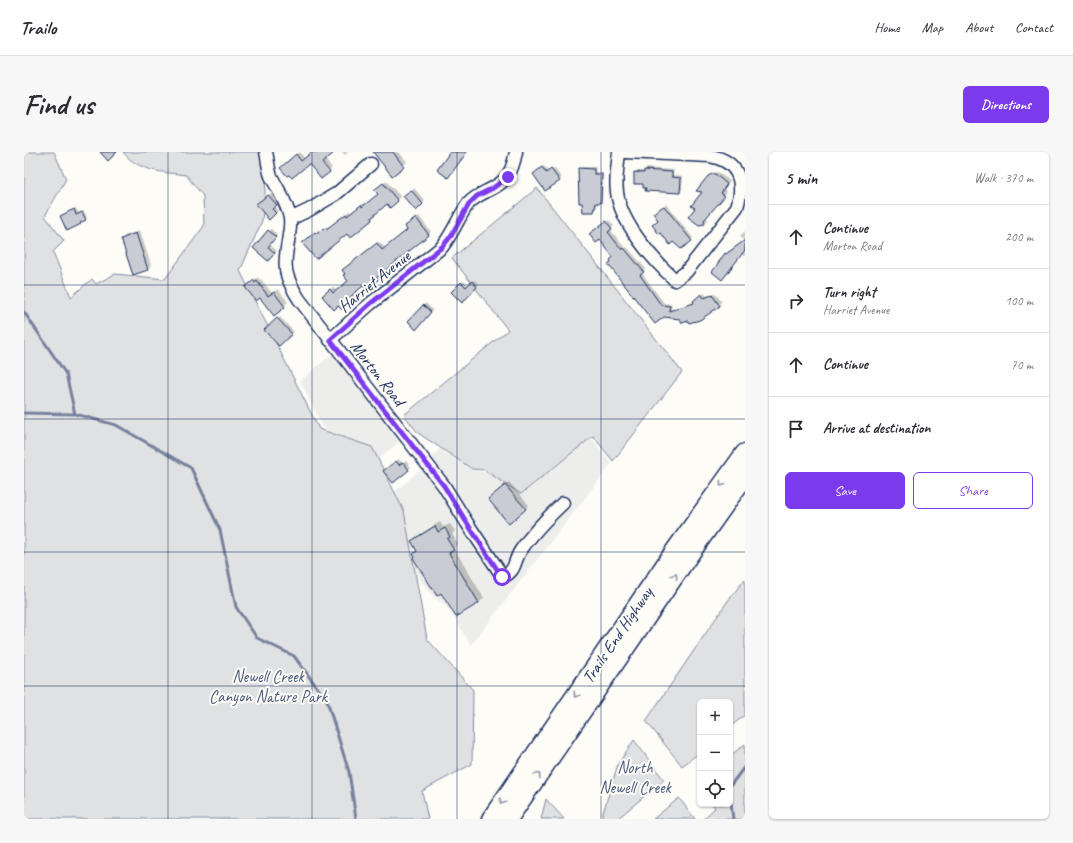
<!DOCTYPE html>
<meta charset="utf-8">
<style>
:root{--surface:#fff;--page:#f7f7f7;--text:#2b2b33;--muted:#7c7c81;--line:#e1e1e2;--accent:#7c3aed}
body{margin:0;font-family:Caveat,sans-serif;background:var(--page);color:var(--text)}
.controls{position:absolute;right:12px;bottom:12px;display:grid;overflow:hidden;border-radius:6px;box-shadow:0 1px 3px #0004}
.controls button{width:36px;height:36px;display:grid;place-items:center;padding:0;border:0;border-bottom:1px solid var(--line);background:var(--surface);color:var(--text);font:20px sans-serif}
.stop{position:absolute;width:12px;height:12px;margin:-9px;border:3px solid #7c3aed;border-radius:50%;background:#fff}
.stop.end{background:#7c3aed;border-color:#fff;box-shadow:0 1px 4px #0008}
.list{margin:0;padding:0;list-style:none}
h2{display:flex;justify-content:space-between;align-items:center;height:52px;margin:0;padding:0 16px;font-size:17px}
h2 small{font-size:13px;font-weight:400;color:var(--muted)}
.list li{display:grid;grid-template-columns:26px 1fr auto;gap:12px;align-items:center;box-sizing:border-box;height:64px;padding:0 16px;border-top:1px solid var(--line)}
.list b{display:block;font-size:15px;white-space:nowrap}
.list p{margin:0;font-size:13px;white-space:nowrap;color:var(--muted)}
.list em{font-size:13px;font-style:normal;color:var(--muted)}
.actions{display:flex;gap:8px;padding:12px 16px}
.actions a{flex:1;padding:9px 0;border:1px solid var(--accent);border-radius:6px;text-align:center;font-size:14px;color:var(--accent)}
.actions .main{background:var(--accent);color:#fff}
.icon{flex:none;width:22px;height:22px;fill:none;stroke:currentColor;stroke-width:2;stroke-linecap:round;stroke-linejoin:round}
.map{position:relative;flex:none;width:721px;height:667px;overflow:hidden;border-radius:6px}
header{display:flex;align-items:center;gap:24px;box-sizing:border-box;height:56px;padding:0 20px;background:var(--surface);border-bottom:1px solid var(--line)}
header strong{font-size:19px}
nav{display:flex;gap:22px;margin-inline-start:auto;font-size:14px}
.intro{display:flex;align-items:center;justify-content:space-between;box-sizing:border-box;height:96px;padding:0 24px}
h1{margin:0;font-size:28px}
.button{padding:10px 18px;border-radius:6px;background:var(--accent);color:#fff;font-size:14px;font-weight:700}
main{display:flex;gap:24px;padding:0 24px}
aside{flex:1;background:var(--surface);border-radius:6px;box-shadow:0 1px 3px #0004}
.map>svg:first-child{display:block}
</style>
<header>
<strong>Trailo</strong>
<nav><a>Home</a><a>Map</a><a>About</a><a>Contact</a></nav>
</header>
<div class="intro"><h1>Find us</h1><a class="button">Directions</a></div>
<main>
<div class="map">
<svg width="721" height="667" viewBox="0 0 721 667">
<rect width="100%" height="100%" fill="#fdfcf7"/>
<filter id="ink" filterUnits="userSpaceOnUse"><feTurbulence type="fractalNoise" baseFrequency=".025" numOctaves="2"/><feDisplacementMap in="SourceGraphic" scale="8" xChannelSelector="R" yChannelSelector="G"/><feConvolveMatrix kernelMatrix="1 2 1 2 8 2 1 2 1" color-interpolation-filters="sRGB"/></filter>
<g filter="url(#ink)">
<!-- built -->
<path fill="#edeeec" d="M308,202L377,288L337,322L298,273L276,229Z
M567,286L588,311L447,493L423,455L409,444L343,362L398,317L406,306L416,297L447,318L468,322L500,340Z"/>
<!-- green -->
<path fill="#e0e1e3" stroke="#7e88a0" d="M0,0H30L42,27L21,64L40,89L29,100L47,145L68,127L72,132L91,122L141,127L180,74L179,44L162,23C140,20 114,20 99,0H239L244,10L238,69L216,119L295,277L348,295L380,359L403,487L449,538L448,612L398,639L404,667H0Z
M513,36L658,220L589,309L569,284L497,342L460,318L448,317L394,281L380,263L484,178L428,106Z
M721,427V563L706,575V550H676V600L658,614L622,569L703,450Z
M610,588L640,628L593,667H577L594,612Z
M721,592V667H679L691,656L688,652H706V604Z
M655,646L671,667H629Z
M522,647L540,667H517Z"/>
<!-- shadow -->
<path fill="#0003" d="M276,0L281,7L289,0H310L301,7L308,16L297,25L285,11L260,13Z
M318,0H324L321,3Z
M353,0H375L383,10L368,23Z
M520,14L525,20L530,16L538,26L535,28L512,20Z
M558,15H572L571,20L579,21L578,48L576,50H574L572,57L570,59L555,17Z
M623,16L650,18L649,23L659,24L658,38L655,40L623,36L611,21L613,19H621Z
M694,20L706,29L699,37L703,40L683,65L684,68L681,71L675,72L672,56L685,25L688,21Z
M362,29L377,45L366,55L363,51L350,62L351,64L348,67L326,84L323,80L283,88L295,77L296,79L303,74L305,76L325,59L327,61L340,51L342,53L355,42V35Z
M390,36L401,49L392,57L383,42Z
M247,41L254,50L250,54L254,59L246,66L236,50Z
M642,52L669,86L667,88L636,68L633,59Z
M52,56L55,61L60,59L63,65L56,71L37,64Z
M395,64L407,80L354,123L356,125L353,127L339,133L328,142L331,145L318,157L302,141L309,135L312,139L325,129L322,122V116L356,90L361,96L384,78V72Z
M585,68L590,74L586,77L601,96L603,95L622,117L618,121L640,151L648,152L647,158L671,150L672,146L680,141L683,144L691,141L698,150L675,167L665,168L639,164L588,110L590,105L569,80Z
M247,77L253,82L245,92L253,99L244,108L230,96Z
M116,79L127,113L124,117L110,121L98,87L102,83Z
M721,79V106L718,102L690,120L702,101L720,89L716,84Z
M234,125L236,128L237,127L248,141L254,137L264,150L250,163L226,131Z
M450,128L455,132L438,149L428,140L440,129L445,134Z
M402,151L409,158L395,174L385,169Z
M256,165L270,180L255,192L241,179Z
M375,307L378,311L382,309L387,315L369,330L363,317Z
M485,330L505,353L501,357L469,343Z
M416,370L419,375L426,372L431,379L428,382L434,392L430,396L460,446L455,451L432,464L417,440L390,402L393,398L388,389L393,384Z"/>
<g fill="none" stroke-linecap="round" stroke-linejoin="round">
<!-- stream -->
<path stroke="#76819c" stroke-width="3" d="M0,160L42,222L51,262
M0,261L51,262L92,273L167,316L196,378L212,455L233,486L270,504L303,549L325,620L332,667
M706,634L721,614
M706,643L709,667"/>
</g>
<!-- building -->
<path fill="#c9ccd3" stroke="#1b2f5e" d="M76,0H93L84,9Z
M288,0H311L298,11L306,20L297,27L285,12L268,26L265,23L263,24L256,16L272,2L277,9Z
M349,0H369L380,15L368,24Z
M426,0H443L424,26L413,18Z
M518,15L522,21L527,17L536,29L521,39L509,22Z
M554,16L570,17V22H578L577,51H572L570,60H559L558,51H555Z
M620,18L648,20V25L657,26L656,41L621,39L622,36H619V32H610V20L620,21Z
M688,22H691L703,32L697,41L701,44L680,68L681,72L675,73L664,65L671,56L667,54L678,40L672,39L684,24Z
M359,31L374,49L366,56L363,52L347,66L348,68L326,86L323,82L292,107L278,91L291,80L293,82L299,76L301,78L322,62L323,64L337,53L338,55L354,42L350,38Z
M387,38L399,52L392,59L379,44Z
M244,43L253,53L248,57L252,61L245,68L232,52Z
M640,54L668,89L657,97L649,90L646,93L637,81L635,82L628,73L634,68L629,61Z
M50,57L52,63L58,60L62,68L56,71L57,72L43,79L36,64Z
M392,66L405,83L352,126L354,128L342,138L339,134L326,145L329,148L318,158L314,154L310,158L298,144L306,137L309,141L324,129L319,123L321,122L318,118L353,91L358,98L383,78L381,74Z
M582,69L588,77L584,80L598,98L600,96L620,120L616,123L637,153L646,154L645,159L670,151L669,149L677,142L680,146L688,143L696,154L676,168L665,171L664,169L658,171L656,167L640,165L631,172L584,112L587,110L586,108L589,105L576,88L572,91L565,82Z
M244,78L252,85L244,95L251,101L244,109L229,96Z
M112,81L124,118L109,123L97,87Z
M721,88V98L698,128L688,120L701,101L702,102Z
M230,128L231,131L233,129L244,144L250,140L261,155L250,164L236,146L232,149L221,135Z
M448,129L453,135L438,151L427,140L437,130L442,135Z
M399,153L407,160L392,178L384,169Z
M253,166L268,182L255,194L240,178Z
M372,309L375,313L379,310L385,318L369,331L359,319Z
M481,333L502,357L485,372L464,347Z
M411,374L414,380L421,376L426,385L423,387L430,398L425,401L455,451L432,465L417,441L413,444L389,406L391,405L389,402L393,399L387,389Z"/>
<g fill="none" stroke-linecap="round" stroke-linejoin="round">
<!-- minor casing -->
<g stroke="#1b2f5e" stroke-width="15">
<path id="minor" d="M242,0C244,8 244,16 247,24C254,38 263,50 266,66C267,74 265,82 264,90C259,116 261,125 275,147L420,334L443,371L479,425C494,417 489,409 497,398C509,380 524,365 539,351
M595,0C594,13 591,27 593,40C596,70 629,108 651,128L662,120L713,55C721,29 714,9 686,4L601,0
M266,67L285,58L312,42L347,12
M306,188L346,152L418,95C429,81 434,66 444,52C450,45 457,42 465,38C484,29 488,20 492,0"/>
</g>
<!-- highway casing -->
<g stroke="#1b2f5e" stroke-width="21">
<path id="highway" d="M467,667L650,400L721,301
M484,667L665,403L721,324"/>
</g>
<!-- minor -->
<use href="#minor" stroke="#fdfcf7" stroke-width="12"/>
<!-- highway -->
<use href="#highway" stroke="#fdfcf7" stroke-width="18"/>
</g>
<!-- one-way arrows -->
<defs><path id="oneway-chevron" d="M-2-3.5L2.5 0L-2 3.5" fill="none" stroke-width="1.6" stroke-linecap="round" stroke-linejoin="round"/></defs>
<g stroke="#8c96aa">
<use href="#oneway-chevron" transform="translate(698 332) rotate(126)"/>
<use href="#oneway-chevron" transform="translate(651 424) rotate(-55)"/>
<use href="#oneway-chevron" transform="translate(552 543) rotate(124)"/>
<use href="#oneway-chevron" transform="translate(514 623) rotate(-56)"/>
<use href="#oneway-chevron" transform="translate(478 650) rotate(124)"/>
</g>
</g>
<g fill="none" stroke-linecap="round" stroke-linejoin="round" filter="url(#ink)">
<!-- route -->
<path stroke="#7c3aed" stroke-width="5" d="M478,425L443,371L420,334L306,188L346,152L418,95L427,84L445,52L453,44L469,36L484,25"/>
</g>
<!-- grid -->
<path fill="none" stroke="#1b2f5e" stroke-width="1" stroke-opacity="0.55" d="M144,0V667M288,0V667M433,0V667M577,0V667M0,133H721M0,267H721M0,400H721M0,534H721"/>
<g text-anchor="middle" stroke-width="4" stroke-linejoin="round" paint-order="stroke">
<!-- street labels -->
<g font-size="17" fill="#1b2f5e" stroke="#fdfcf7">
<text transform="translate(350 129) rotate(-39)" y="6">Harriet Avenue</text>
<text transform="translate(354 221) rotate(52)" y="6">Morton Road</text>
<text transform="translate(593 483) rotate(-56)" y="6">Trails End Highway</text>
</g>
<!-- park labels -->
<g font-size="17" fill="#4c5c7f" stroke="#fdfcf7">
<text x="244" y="530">Newell Creek<tspan x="244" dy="20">Canyon Nature Park</tspan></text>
<text x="611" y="621">North<tspan x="611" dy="20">Newell Creek</tspan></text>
</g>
</g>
</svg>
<div class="controls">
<button>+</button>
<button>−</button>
<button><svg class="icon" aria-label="locate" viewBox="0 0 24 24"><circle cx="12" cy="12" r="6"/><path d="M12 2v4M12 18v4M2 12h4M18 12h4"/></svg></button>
</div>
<div class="stop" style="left:478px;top:425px"></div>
<div class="stop end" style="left:484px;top:25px"></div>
</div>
<aside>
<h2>5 min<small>Walk · 370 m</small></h2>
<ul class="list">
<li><svg class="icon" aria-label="ahead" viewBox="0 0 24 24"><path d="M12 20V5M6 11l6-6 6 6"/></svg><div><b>Continue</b><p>Morton Road</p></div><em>200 m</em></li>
<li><svg class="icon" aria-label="right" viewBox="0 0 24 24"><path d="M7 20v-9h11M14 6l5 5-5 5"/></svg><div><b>Turn right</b><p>Harriet Avenue</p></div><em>100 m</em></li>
<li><svg class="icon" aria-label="ahead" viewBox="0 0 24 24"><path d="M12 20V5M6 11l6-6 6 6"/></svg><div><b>Continue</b></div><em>70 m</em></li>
<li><svg class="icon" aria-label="arrive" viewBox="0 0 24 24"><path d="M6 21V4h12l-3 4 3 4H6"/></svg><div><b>Arrive at destination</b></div></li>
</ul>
<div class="actions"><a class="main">Save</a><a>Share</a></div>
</aside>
</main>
